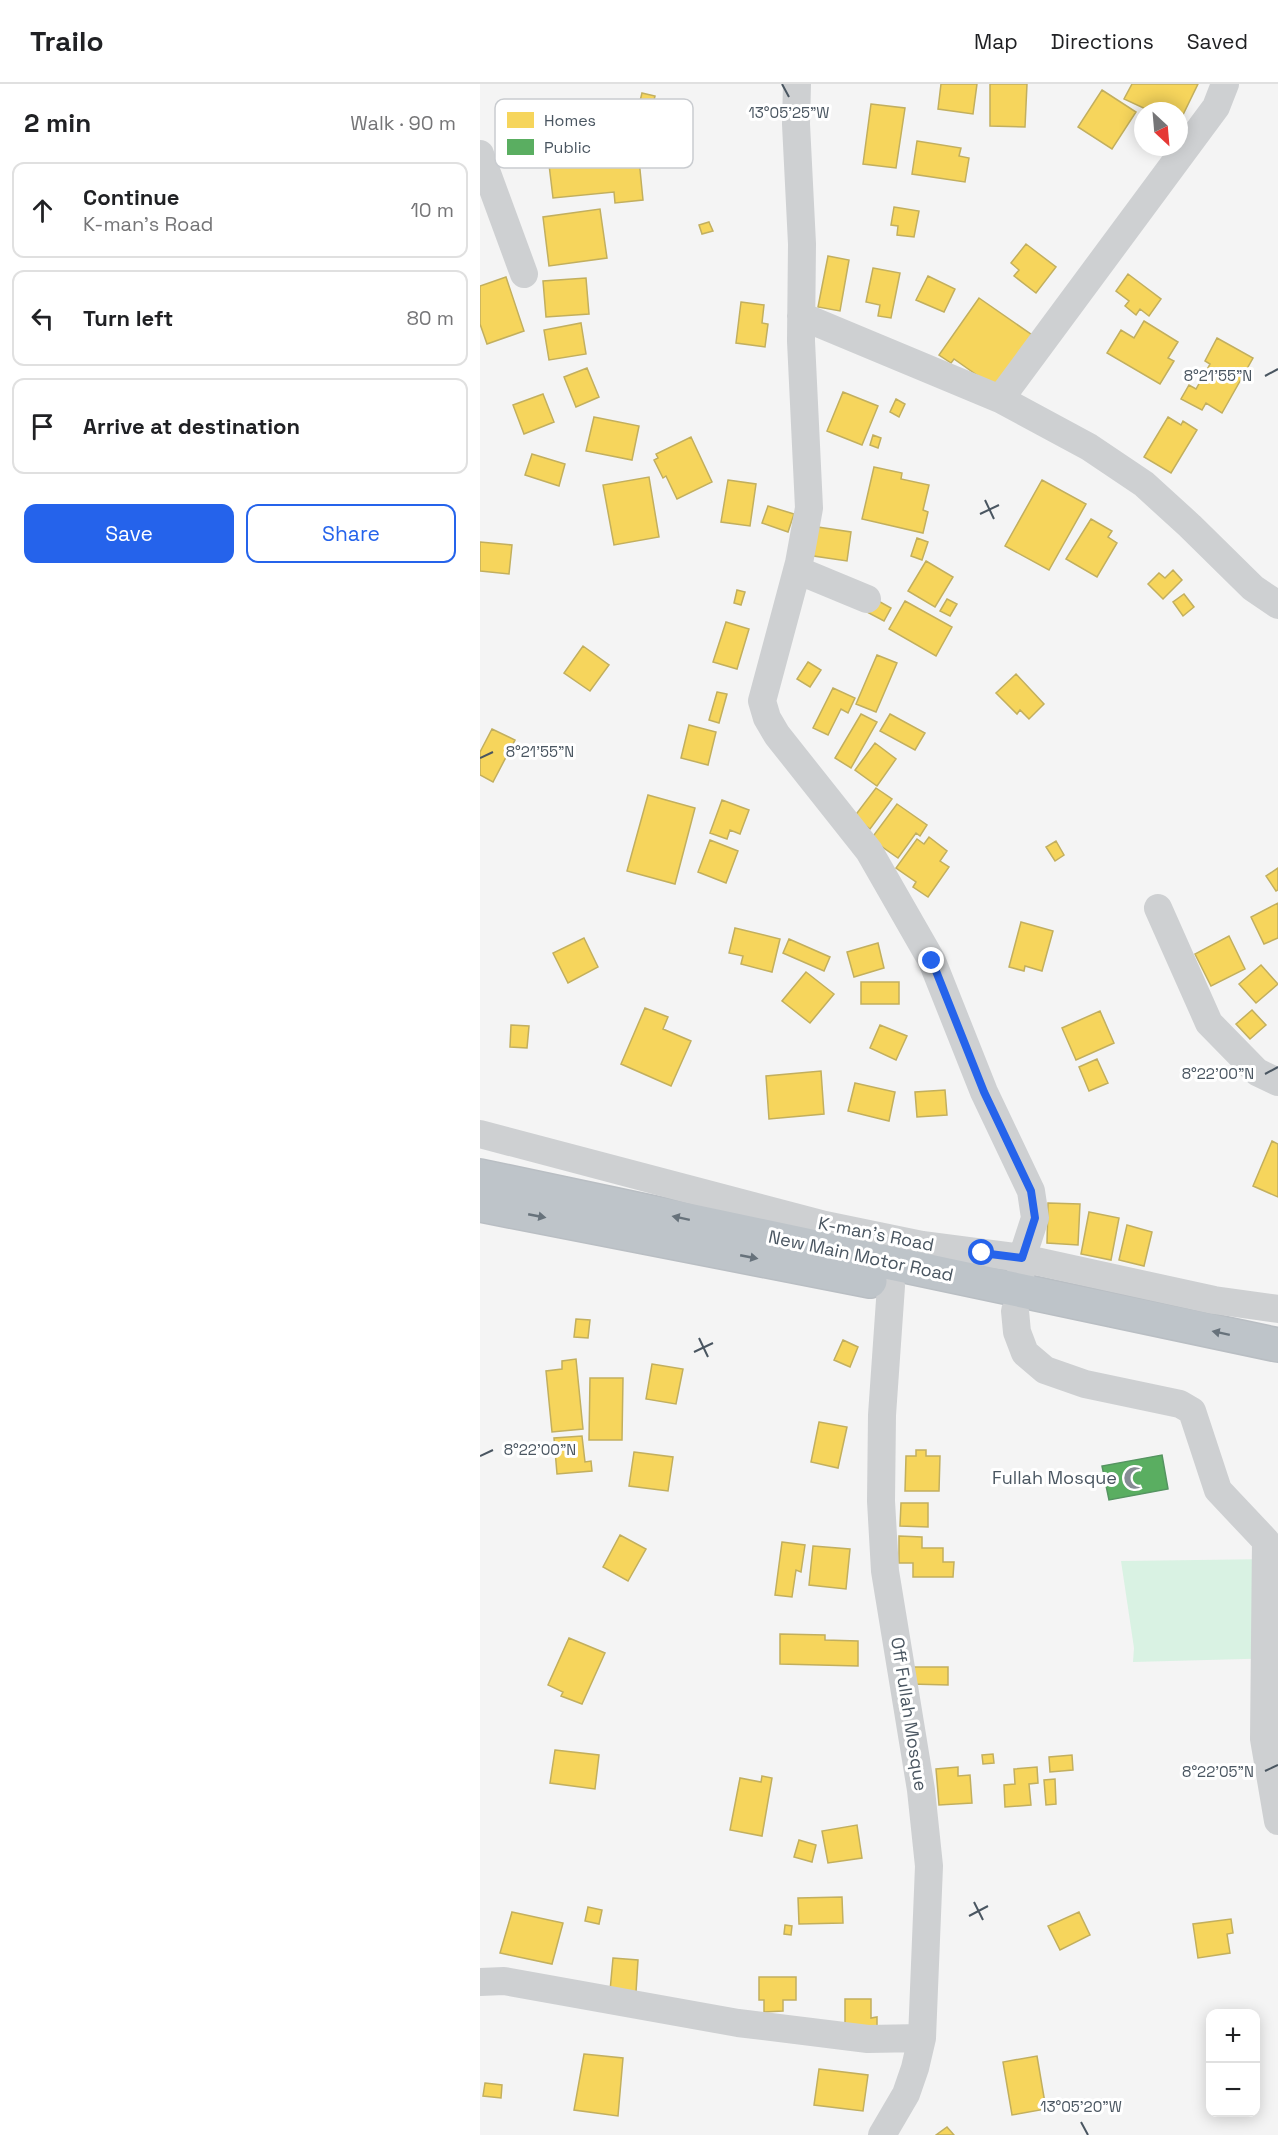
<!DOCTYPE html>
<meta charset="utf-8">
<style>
:root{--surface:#fff;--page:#f6f6f6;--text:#202124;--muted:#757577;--line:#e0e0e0;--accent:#2563eb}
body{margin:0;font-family:"Space Grotesk",sans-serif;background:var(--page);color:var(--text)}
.controls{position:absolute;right:18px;bottom:18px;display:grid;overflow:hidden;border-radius:12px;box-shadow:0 3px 15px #0003}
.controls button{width:54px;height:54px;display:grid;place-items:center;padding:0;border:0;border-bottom:2px solid var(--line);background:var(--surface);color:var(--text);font:30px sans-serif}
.compass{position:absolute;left:654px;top:18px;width:54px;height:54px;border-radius:50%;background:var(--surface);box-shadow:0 3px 15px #0003;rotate:154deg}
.stop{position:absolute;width:18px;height:18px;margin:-14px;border:4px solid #2563eb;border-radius:50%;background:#fff}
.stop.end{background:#2563eb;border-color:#fff;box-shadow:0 2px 6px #0008}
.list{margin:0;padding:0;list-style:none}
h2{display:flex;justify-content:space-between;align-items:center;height:78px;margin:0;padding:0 24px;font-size:26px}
h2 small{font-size:20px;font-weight:400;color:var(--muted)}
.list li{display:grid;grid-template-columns:39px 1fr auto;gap:18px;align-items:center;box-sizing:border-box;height:96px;margin:0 12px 12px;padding:0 12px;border:2px solid var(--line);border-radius:12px}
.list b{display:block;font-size:22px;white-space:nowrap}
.list p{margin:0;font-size:20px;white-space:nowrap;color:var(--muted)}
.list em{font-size:20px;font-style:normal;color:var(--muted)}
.actions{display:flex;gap:12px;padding:18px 24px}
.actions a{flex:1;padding:14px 0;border:2px solid var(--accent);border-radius:12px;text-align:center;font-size:21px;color:var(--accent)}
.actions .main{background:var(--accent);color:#fff}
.icon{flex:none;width:33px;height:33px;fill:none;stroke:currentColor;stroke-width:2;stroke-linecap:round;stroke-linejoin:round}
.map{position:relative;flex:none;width:798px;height:2051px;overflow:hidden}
header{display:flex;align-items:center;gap:36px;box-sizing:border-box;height:84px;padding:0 30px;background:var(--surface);border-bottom:2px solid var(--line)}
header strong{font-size:28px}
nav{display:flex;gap:33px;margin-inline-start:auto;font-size:21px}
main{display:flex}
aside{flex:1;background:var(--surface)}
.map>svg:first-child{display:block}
</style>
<header>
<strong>Trailo</strong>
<nav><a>Map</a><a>Directions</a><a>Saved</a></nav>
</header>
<main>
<aside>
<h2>2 min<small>Walk · 90 m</small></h2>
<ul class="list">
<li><svg class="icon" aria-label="ahead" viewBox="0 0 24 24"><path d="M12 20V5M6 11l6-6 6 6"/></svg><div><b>Continue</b><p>K-man's Road</p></div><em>10 m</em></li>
<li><svg class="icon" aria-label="left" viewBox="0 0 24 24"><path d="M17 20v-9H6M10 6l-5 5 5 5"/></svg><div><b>Turn left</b></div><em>80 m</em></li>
<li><svg class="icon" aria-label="arrive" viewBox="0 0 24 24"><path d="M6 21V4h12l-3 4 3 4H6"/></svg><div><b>Arrive at destination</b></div></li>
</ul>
<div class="actions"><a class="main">Save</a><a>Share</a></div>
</aside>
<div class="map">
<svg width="798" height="2051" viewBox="0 0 798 2051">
<rect width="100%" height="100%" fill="#f4f4f4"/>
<!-- green -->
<path fill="#d9f2e3" d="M798,1475V1574L653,1578L654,1564L641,1477Z"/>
<!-- homes -->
<path fill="#f6d55c" stroke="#c2af5e" stroke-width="1.5" d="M461,0H497L493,30L458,25Z
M510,0H547L545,43L510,42Z
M652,0H718L699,39V27H670L644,15Z
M622,6L656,28L632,65L598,43Z
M162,9L175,12L171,28L158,25Z
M391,20L425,24L416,84L383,80Z
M155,35L163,116L135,119L134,108L73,114L65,47L90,44L91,64L129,60L126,38Z
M437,57L481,64L479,72L489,74L485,98L432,90Z
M414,123L439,127L434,153L417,151L418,142L411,141Z
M120,125L127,174L69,182L63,133Z
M229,138L233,147L222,150L219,141Z
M546,160L576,183L556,209L534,192L539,186L531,179Z
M348,172L369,176L360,227L338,223Z
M393,184L420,189L411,234L398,232L400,221L386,218Z
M648,190L681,215L669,232L660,225L656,231L645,222L649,217L636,207Z
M448,192L475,205L464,228L436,216Z
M26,193L44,247L7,260L0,240V202Z
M106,194L109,230L66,233L63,197Z
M499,214L555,253L518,306L474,275L471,279L459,271Z
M261,218L284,221L282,239L288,240L285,263L256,259Z
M664,237L698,258L688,274L694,277L680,300L627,269L641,246L654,254Z
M101,239L106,270L69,276L64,246Z
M737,254L773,274L742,329L726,319L722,326L701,315L709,301L716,305L730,280L725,277Z
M107,284L119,313L96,323L84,293Z
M363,308L398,322L382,361L347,347Z
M63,310L74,338L44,350L33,321Z
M416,315L425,320L419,333L410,328Z
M114,333L159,342L152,376L106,367Z
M688,333L701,341L703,337L717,346L691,389L664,373Z
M393,351L401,354L398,364L390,361Z
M211,353L232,398L197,415L186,392L183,394L174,376L178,374L176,370Z
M52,370L85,380L79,402L45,391Z
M394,383L422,389L421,395L449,401L443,426L448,428L443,449L382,435Z
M169,393L179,453L134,461L123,401Z
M248,396L276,400L270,442L241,438Z
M562,396L606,420L569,486L525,462Z
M288,422L314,430L308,448L282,439Z
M611,435L632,447L628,453L637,459L617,493L586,475Z
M331,442L371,448L367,477L327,471Z
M437,454L448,458L442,476L431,472Z
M0,458L32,461L29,490L0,487Z
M446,477L473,493L455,523L428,507Z
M693,486L702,496L683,515L668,500L679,489L685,494Z
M257,506L265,508L261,521L254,519Z
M704,510L714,523L703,532L693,518Z
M393,514L411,524L404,537L385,527Z
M467,515L477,520L470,532L460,527Z
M425,517L472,543L456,572L409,545Z
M246,538L269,545L257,585L233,578Z
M103,562L129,581L110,607L84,589Z
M397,571L417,579L396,628L376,620Z
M328,578L341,586L330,603L317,595Z
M536,590L564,620L549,635L540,626L537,630L516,609Z
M353,604L375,614L368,629L361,625L348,651L333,644Z
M237,608L247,610L239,639L229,636Z
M381,630L397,638L371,684L355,674Z
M410,630L445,649L435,666L400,647Z
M209,641L236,648L228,681L201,674Z
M12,645L35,656L13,698L0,691V668Z
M395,659L416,675L397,702L375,686Z
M396,704L412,715L390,745L374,733Z
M168,711L215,724L195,800L147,787Z
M242,716L269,726L260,750L250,746L247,755L230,749Z
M417,720L447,741L440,752L436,749L418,774L391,755Z
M449,753L467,767L460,777L469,783L448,813L433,803L436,798L416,784L437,755L444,760Z
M230,756L258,767L246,799L218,788Z
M576,757L584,771L575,777L566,763Z
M798,784V806L796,807L786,792Z
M798,819V854L784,860L771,833Z
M541,838L573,847L562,887L545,882L544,887L529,883Z
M255,844L300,855L292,888L261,880L263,872L249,869Z
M749,852L765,885L731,902L715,870Z
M104,854L118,883L88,899L73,869Z
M309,855L350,873L344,887L303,869Z
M398,859L404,884L374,893L367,868Z
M781,881L798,900L776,919L759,900Z
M326,888L354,910L330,939L302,917Z
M381,898H419V920H381Z
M165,924L188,933L183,945L211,957L191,1002L141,980Z
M772,926L786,941L770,955L756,940Z
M620,927L634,959L596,976L582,944Z
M31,941L49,942L47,964L30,963Z
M400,941L427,952L416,976L390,964Z
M617,975L628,999L609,1007L599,983Z
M341,987L344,1030L289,1035L286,992Z
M375,999L415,1008L409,1037L368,1027Z
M465,1006L467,1031L437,1033L435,1008Z
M792,1057L798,1060V1113L773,1102Z
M568,1119L600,1120L598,1161L567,1159Z
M609,1128L639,1134L631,1176L601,1170Z
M647,1141L672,1148L664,1182L639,1176Z
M96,1235L110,1236L108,1254L94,1253Z
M363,1256L378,1263L370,1283L354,1276Z
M96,1275L103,1345L72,1348L66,1287L82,1285V1277Z
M172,1280L203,1285L196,1320L166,1315Z
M110,1294H143L142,1356H109Z
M339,1338L367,1343L358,1384L331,1378Z
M102,1352L105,1378L111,1377L112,1387L77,1390L74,1354Z
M436,1366H446V1372H460L459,1407H425L426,1372H436Z
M154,1368L193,1373L188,1407L149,1402Z
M421,1419H448V1443L420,1442Z
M140,1451L166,1465L148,1497L123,1483Z
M419,1452L442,1453V1464H463V1478H474L473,1493H433V1479H419Z
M302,1458L325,1461L321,1488L316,1486L312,1513L295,1511Z
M333,1462L370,1465L366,1505L329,1501Z
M300,1550L345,1551V1556L378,1557V1582L300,1580Z
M89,1554L125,1569L102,1620L81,1612L83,1608L68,1601Z
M431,1583H468V1601L431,1600Z
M75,1666L119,1671L115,1705L70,1699Z
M513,1670L514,1679L503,1680L502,1671Z
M592,1671L593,1686L570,1688L569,1673Z
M478,1683V1692L490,1691L492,1719L459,1721L456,1685Z
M557,1683L558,1699L549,1700L551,1721L525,1723L524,1701L535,1700L534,1685Z
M282,1692L292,1694L282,1752L250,1746L260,1694L281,1698Z
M575,1695L576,1720L566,1721L564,1696Z
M377,1741L382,1774L348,1779L342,1747Z
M319,1756L336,1761L332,1778L314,1773Z
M362,1813L363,1839L319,1840L318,1814Z
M108,1823L122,1826L119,1840L105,1837Z
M32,1828L83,1839L72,1880L20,1869Z
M599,1828L610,1851L580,1866L568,1842Z
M751,1835L753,1849L747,1850L750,1869L718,1874L713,1840Z
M305,1841L312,1842L311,1851L304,1850Z
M133,1874L158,1876L156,1908L130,1907Z
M279,1893H316V1916H303V1927L284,1928V1916H279Z
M365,1915H391V1934L397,1933V1944H365Z
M104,1970L143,1974L138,2032L94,2026Z
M557,1972L566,2025L532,2031L523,1978Z
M339,1985L388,1991L383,2027L334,2021Z
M5,1999L22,2001L21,2014L3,2012Z
M467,2043L474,2051H456Z"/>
<!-- public -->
<path fill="#5aae61" stroke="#559461" stroke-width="1.5" d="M682,1371L688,1405L629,1416L622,1382Z"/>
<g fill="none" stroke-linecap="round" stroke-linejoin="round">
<!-- highway casing -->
<g stroke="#b9bec3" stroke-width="36">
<path id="highway" d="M0,1092L798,1261
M0,1121L390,1197"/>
</g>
<!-- street -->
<path stroke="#ced0d2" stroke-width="28" d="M317,0L316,40L322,160L321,257L329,424L319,479L282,617L287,634L297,651L389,767L452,877L504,1008L551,1107L555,1134L542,1174L539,1206
M0,70L44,190
M321,232L520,315L609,363L664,400L710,442L773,504L798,521
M520,315L736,23L745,0
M317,486L387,515
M678,824L729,939L777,988L798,998
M0,1050L345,1141L442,1161L542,1174L734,1216L798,1225
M535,1227L537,1248L545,1269L565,1286L605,1300L700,1320L712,1327L738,1406L786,1457L784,1655L798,1737
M0,1898L24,1897L258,1939L388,1955L442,1954
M402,2051L426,2010L435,1984L442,1954L449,1782L441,1706L405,1487L401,1417L402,1331L411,1202"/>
<!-- highway -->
<use href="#highway" stroke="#bec4c9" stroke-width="33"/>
</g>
<!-- one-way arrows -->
<defs><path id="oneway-solid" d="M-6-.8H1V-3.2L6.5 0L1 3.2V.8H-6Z" transform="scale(1.5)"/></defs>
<g fill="#67727b">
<use href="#oneway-solid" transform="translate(57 1132) rotate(11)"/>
<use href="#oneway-solid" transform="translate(201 1134) rotate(-168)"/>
<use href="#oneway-solid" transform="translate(269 1173) rotate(11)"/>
<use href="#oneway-solid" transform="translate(741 1249) rotate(-168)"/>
</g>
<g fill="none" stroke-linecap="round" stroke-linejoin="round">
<!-- route -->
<path stroke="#2563eb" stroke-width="8" d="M452,877L504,1008L551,1107L555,1134L542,1174L502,1169"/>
</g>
<!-- ticks -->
<path fill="none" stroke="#4a5661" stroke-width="2" d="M302,0L309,13M785,292L798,285M505,416L514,435M500,430L519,421M0,674L13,668M785,990L798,983M219,1254L228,1273M214,1268L233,1259M0,1372L13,1366M785,1687L798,1681M494,1818L503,1836M489,1832L508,1822M601,2038L608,2051"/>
<!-- icons -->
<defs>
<g id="mosque-bare" transform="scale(1.8)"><path d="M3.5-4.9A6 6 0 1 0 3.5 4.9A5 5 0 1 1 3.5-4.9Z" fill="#868d94" stroke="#fff" stroke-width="2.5" paint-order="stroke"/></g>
</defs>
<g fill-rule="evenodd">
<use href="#mosque-bare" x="655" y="1394"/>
</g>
<g text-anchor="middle" stroke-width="6" stroke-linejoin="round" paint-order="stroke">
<!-- street labels -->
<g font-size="18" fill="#4a5661" stroke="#fff">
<text transform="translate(396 1150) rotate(11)" y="6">K-man's Road</text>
<text transform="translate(381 1172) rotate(12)" y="6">New Main Motor Road</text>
<text transform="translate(429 1630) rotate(81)" y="6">Off Fullah Mosque</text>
</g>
<!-- poi labels -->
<g font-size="18" fill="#4a5661" stroke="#fff" text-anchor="end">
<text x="637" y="1400">Fullah Mosque</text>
</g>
</g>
<!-- legend -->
<rect x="15" y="15" width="198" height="69" rx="9" fill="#fff" stroke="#c9ccd0" stroke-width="1.5"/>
<rect x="27" y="28" width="27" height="16" fill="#f6d55c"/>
<rect x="27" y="55" width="27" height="16" fill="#5aae61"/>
<g font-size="16" fill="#4a5661">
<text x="64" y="42">Homes</text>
<text x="64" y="69">Public</text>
</g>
<g font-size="15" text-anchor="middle" fill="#4a5661" stroke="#fff" stroke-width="6" stroke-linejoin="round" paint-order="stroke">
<text x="309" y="34">13°05'25"W</text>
<text x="738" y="297">8°21'55"N</text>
<text x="60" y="673">8°21'55"N</text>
<text x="738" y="995">8°22'00"N</text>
<text x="60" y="1371">8°22'00"N</text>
<text x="738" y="1693">8°22'05"N</text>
<text x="601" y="2028">13°05'20"W</text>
</g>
</svg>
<div class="controls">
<button>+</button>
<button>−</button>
</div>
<svg class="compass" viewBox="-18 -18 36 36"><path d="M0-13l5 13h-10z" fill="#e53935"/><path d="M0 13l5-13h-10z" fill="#757577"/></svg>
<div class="stop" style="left:502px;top:1169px"></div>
<div class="stop end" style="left:452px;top:877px"></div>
</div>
</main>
